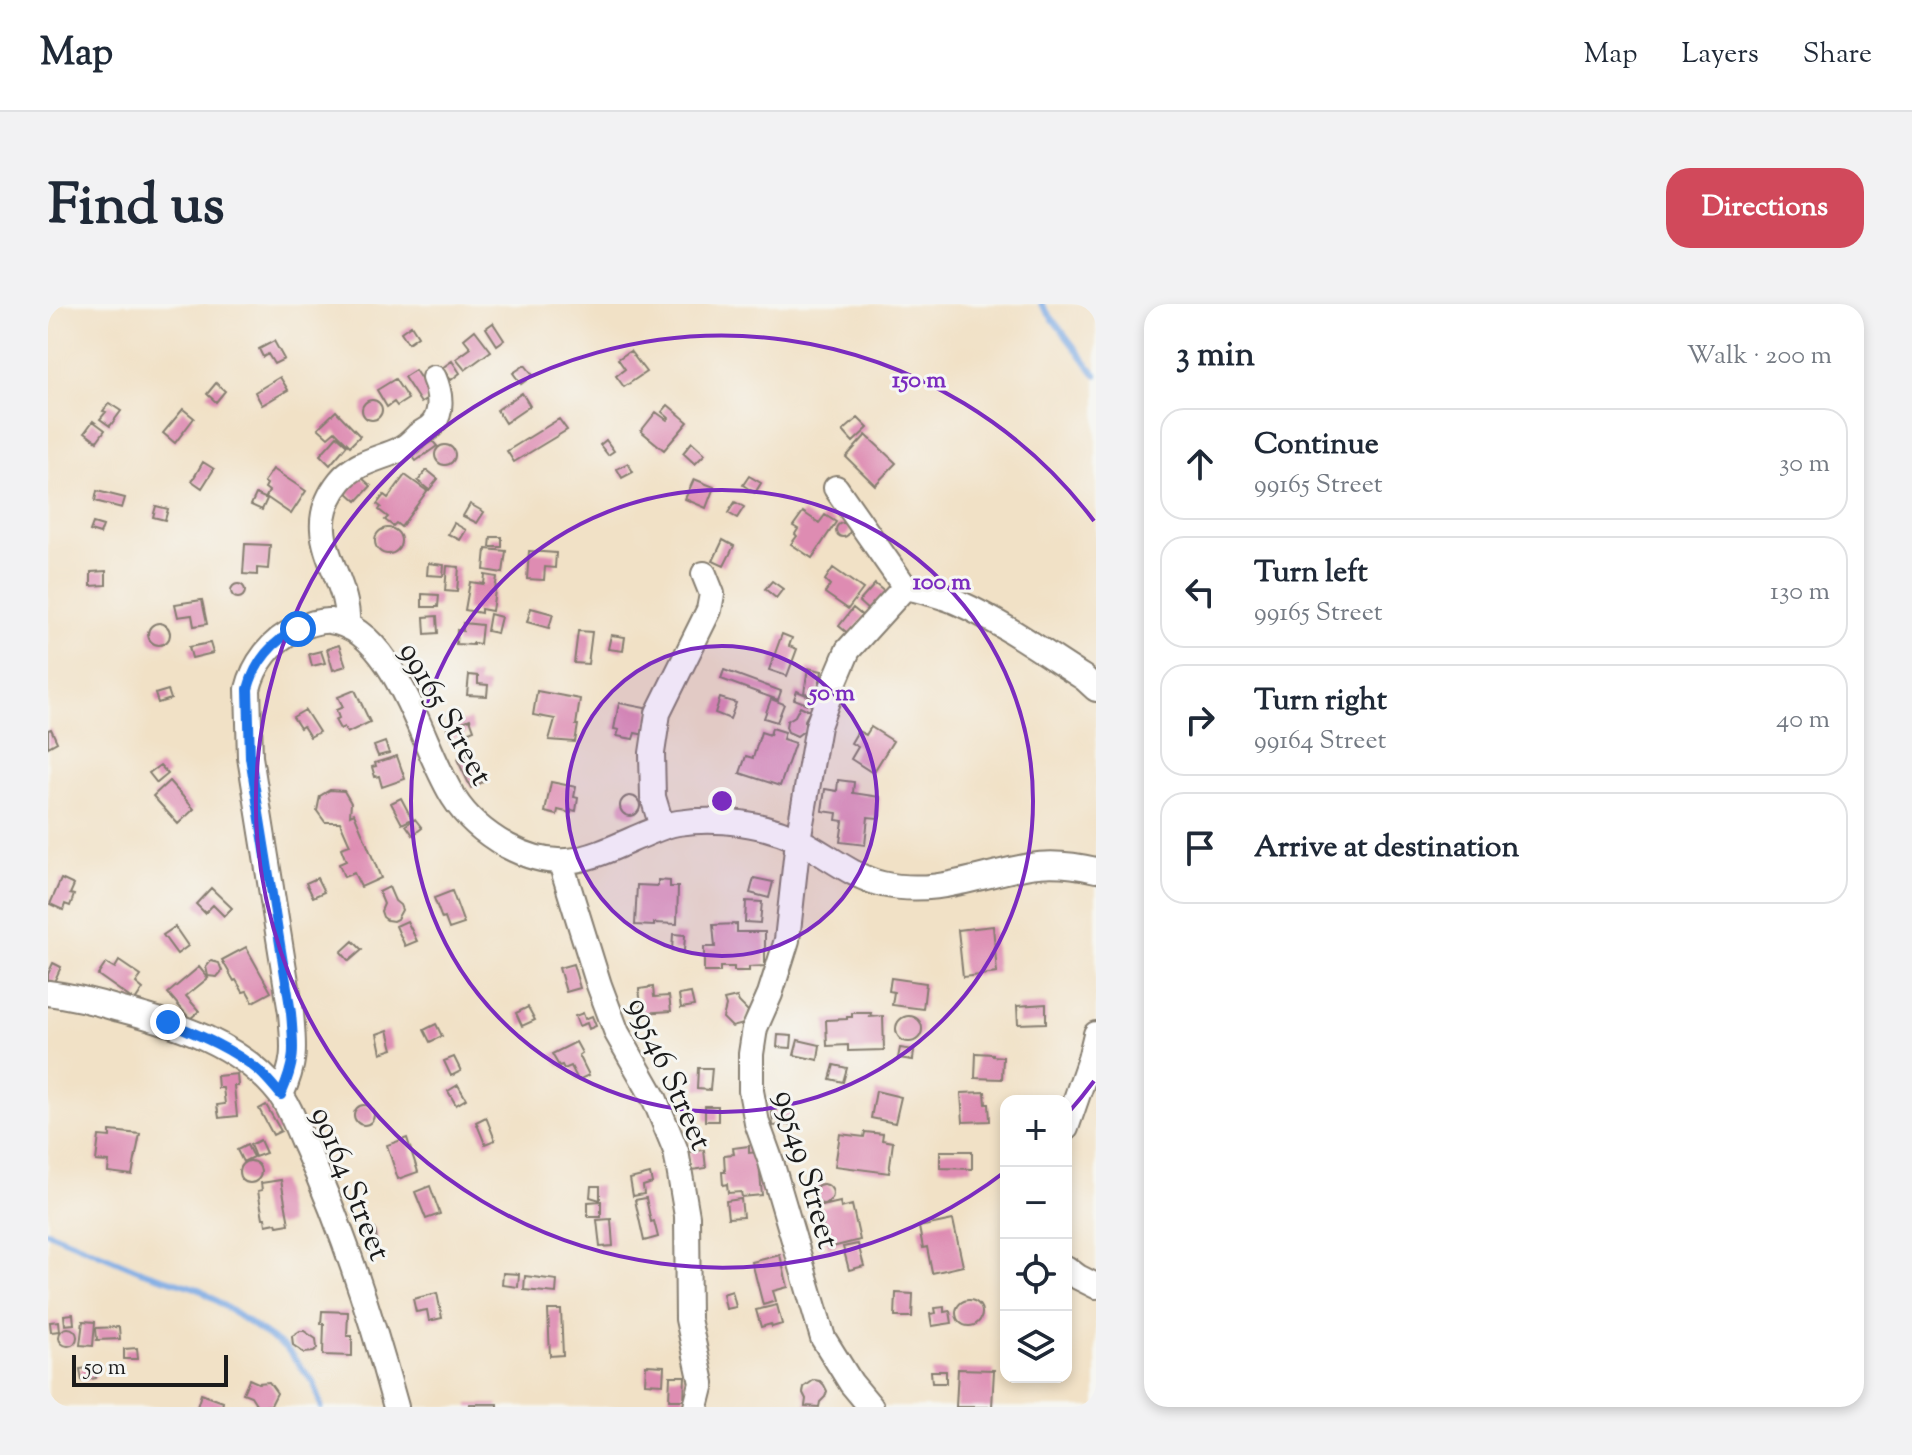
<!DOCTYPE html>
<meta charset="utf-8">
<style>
:root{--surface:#fff;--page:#f2f2f3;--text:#1f2937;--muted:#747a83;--line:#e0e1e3;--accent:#d1495b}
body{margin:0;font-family:"Sorts Mill Goudy",serif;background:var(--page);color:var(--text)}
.controls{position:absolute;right:24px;bottom:24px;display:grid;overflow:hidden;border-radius:16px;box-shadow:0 4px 12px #0003}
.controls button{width:72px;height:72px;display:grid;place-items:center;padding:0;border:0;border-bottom:2px solid var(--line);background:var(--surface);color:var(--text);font:40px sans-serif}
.scale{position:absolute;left:24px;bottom:20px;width:156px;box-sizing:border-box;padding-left:8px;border:4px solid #1c1c1c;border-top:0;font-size:22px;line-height:28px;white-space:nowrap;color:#1c1c1c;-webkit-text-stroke:6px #f6f6f2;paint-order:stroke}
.stop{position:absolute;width:24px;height:24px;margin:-18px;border:6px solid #1a73e8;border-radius:50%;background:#fff}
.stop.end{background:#1a73e8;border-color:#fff;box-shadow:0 2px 8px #0008}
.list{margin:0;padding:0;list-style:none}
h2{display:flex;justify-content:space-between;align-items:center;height:104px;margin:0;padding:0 32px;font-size:34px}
h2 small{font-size:26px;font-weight:400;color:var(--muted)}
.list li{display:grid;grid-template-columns:52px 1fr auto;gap:24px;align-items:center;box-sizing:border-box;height:112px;margin:0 16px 16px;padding:0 16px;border:2px solid var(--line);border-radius:24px}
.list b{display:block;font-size:30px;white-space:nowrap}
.list p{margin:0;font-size:26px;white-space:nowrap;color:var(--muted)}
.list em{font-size:26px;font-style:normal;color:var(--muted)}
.icon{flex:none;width:44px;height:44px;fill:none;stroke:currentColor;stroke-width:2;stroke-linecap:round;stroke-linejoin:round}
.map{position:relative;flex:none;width:1048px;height:1103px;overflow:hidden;border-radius:24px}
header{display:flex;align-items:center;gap:48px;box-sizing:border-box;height:112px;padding:0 40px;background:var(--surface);border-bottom:2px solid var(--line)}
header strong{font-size:38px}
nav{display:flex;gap:44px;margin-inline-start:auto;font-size:28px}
.intro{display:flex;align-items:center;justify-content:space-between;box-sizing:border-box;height:192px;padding:0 48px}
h1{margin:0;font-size:56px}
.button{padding:20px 36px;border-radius:24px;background:var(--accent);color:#fff;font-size:28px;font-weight:700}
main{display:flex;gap:48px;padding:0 48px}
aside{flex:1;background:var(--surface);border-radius:24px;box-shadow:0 4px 12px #0003}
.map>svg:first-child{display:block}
</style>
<header>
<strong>Map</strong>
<nav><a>Map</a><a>Layers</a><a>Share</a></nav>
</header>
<div class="intro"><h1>Find us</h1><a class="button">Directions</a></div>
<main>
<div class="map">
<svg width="1048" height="1103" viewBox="0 0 1048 1103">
<rect width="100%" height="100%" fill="#f6f6f2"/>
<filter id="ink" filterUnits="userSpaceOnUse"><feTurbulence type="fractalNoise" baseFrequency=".0125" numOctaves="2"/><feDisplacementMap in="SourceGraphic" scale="16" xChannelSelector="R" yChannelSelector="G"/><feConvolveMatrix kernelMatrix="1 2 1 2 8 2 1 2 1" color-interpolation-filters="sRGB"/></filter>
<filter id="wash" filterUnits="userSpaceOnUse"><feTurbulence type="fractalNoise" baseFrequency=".006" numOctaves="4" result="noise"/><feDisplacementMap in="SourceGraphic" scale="32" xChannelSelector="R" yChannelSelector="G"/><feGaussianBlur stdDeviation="1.8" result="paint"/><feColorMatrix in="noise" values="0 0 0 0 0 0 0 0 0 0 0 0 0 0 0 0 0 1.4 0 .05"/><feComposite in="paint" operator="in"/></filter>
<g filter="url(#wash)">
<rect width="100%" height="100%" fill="#f1e1c6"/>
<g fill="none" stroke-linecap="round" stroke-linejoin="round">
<!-- stream -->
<path stroke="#79a8e3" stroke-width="6" d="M993,0L1048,71
M0,928L95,968L151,985L238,1044L266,1079L273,1103"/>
</g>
<g id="blocks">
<!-- building -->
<path fill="#de8cb2" d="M445,19L456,36L449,41L438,24Z
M363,21L370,32L360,39L353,28Z
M427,26L443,47L417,66L408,55L423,44L416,35Z
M226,37L236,55L226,60L220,50L215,53L211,45Z
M582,47L598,68L576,83L568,72L577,65L570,55Z
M404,57L412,69L403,76L394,64Z
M477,61L485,71L473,80L465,69Z
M367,66L384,92L373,99L356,73Z
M232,73L240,86L214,101L207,88Z
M347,75L360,95L349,102L346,98L339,103L329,86Z
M168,79L177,87L168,98L159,90Z
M474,89L482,102L457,119L449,106Z
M314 106a10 10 0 1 1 20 0a10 10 0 1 1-20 0Z
M61,99L73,107L62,122L52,115L58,108L55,107Z
M620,101L640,118L616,146L593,127L608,108L619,116L621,114L614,108Z
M135,105L146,114L127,139L115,129Z
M288,107L312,132L302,142L287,127L280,133L270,124Z
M810,114L820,124L805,138L795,127Z
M511,115L519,126L466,158L459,147Z
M45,117L57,126L49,137L37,128Z
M818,131L848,159L827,181L798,153Z
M289,132L299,141L282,161L272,151Z
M381,133L389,142L368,157L361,148Z
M558,136L566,147L560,151L552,141Z
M644,138L657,150L647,160L635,149Z
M387 151a10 10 0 1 1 20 0a10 10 0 1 1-20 0Z
M155,158L166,165L154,184L144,177Z
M580,159L585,168L574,174L569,165Z
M225,165L258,187L243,210L218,193L221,187L217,184L219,180L216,178Z
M379,166L390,175L381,186L370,177Z
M357,171L379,187L353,223L348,219L345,222L337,216L340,213L331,206L333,203L329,200L336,191L340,194Z
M701,172L713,179L707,189L695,181Z
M313,173L323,182L309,197L299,188Z
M646,175L666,183L658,204L637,195Z
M49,187L77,194L74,204L47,197Z
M208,190L219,195L214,206L203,201Z
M687,198L696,203L689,214L680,209Z
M422,200L436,208L429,219L415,212Z
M108,202L120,205L117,216L105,213Z
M755,208L771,219L777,211L788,218L764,254L743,240L749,232L747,230L750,225L745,222Z
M45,219L55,222L52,230L42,227Z
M406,219L418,226L412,236L400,230Z
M788 226a7 7 0 1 1 14 0a7 7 0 1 1-14 0Z
M327 237a13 13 0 1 1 26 0a13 13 0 1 1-26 0Z
M443,233H454V243H442Z
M675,236L686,242L676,262L665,257Z
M197,240L222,241L220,265L209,264V271L195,270Z
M438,245L458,247L455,269L436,266Z
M481,247L508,249L507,264L497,263L496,276L479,275Z
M380,259L396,261L395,272L379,271Z
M399,262L411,263L409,288L397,287Z
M785,264L815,285L800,305L777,289L782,281L777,276Z
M58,267V281L43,282V268Z
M437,271L449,273L444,307L433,305V309L417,306L422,278L436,280Z
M724,277L735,285L728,294L717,285Z
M827,280L838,289L821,307L811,298Z
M183 287a7 7 0 1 1 14 0a7 7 0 1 1-14 0Z
M374,290L391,291L390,303H374Z
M154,296L159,320L146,322L144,311L130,313L127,300Z
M483,304L505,310L501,324L479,318Z
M805,304L816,313L802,331L791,322Z
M442,310L453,313L449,329L439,327Z
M389,312L390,329L377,330L376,313Z
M100 330a11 11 0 1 1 22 0a11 11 0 1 1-22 0Z
M415,319L434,321L432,340L425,339V341L408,340L409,326L415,327Z
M530,327L544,328L540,360L526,359Z
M734,330L744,334L741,342L749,345L739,372L721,366Z
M563,331L577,333L575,347L560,345Z
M162,339L165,349L144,354L141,343Z
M291,341L298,362L285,366L279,345Z
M273,347L277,359L264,362L261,350Z
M760,364L774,367L769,391L756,389Z
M676,366L733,387L730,396L673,375Z
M421,371L430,372V380L440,381L439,392L419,391Z
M120,386L123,395L110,399L107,390Z
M307,386L322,418L299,429L296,423L292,425L287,416L291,414L288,406L295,403L290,393Z
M489,387L532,395L528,421H530L527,438L501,436L507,415L485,411Z
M749,387L770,396L767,403L746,395Z
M672,394L688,399L682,415L667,409Z
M723,395L736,400L729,418L716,414Z
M571,399L602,405L597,431L587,429L585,435L569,432L571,426L566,425Z
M752,402L762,407L757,416V426L749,432L740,428L738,423L739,417L747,412Z
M257,406L271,428L262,433L255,422L252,424L245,413Z
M422,415L426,426L404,435L399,424Z
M823,423L845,437L825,469L803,455L810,443L803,439L810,427L818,431Z
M724,424L737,428L735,435L747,439L732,482L692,469L698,452L705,454L713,428L722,431Z
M3,425L9,438L0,443V426Z
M337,438L341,449L330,452L326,442Z
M421,450L435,478L423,484L409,455Z
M349,452L357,475L334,483L331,472L327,473L324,463L328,462L327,459Z
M112,461L120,470L109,479L101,469Z
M790,476L806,478L805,489L832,493L830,514L820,513L817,541L792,538L795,517L788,516L789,509L774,507L777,485L789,487Z
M121,477L146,505L130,520L105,492Z
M503,478L528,483L526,493L530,494L528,507L524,506L523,509L510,506L509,511L497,508Z
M282,486L296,487L303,499L302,511L306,509L333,574L313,583L306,569L296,573L291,560L298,557L293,544L302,541L292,518H277L269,507L272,492Z
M572 502a10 10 0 1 1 20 0a10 10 0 1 1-20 0Z
M353,494L364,515L354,520L343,499Z
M367,515L374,524L365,531L358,521Z
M269,574L276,588L265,593L258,579Z
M706,574L725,578L721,594L702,589Z
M13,575L26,581L22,590L26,591L22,602L17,600L15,606L2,600Z
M610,576L622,577V583H630L629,620L606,619V622L587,621L589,581L610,582Z
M341,583L347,597L352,601L354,606L349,615L345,617L339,616L335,613L333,607L336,600L331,588Z
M163,584L184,604L176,612L165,601L157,609L148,600Z
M404,587L416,620L401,625L397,614L394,615L386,594Z
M698,597L714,598L712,619L697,618Z
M359,617L369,637L357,642L348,622Z
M689,620V628H717V662L701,663V667H686V663H672V668H656V643H667L665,621Z
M945,622L949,669L915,673L910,626Z
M127,623L140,642L129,650L115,631Z
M625,630L637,631L636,647L624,646Z
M305,637L314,646L301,657L293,648Z
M198,643L223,688L205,698L199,687L195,688L188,676L186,677L174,656Z
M71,657L93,672L88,679L95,685L87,697L50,671L58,659L67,664Z
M163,657L171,659L174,667L169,673L160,672L158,663Z
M5,659L13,663L6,678L0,675V670Z
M525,660L532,684L518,688L511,664Z
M151,663L160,674L138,692L151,707L142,715L120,689Z
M843,674L878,679L875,705L844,701L846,688L841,687Z
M605,683L606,693L621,692L623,707L594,709L591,685Z
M643,689L646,702L633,704L631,691Z
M689,693L691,698L700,707L696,720L684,723L675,714L678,702L676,696Z
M998,700V719L970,720L969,702Z
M480,703L487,716L474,722L468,709Z
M535,709L537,715L544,712L548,722L541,725L539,719L531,722L527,712Z
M804,709H823L822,713L835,712L836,746L800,747V741L779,742L778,716L799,715V713H804Z
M848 725a13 13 0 1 1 26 0a13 13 0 1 1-26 0Z
M388,720L394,732L382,738L376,726Z
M340,726L345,745L333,749L329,730Z
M730,731L744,732L743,744L729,743Z
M750,736L772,741L770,756L746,751Z
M528,738L534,749L531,751L541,771L530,776L523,762L516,765L514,761L511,762L504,750Z
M852,744L866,746L865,756L850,754Z
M928,749L945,750V752L955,753L954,775L927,774Z
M406,753L413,767L403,772L396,757Z
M786,761L799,764L795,778L782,775Z
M650,764H664L662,786L649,785Z
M189,770L190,782H186L189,812L171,814L169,801L177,800L175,784H170L169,772Z
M410,781L418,795L408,801L400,787Z
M828,787L853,793L847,819L823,814Z
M937,788L938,800H941L942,817L915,818L913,789Z
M741,798L742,805L745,804L746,820L725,822L724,806H729V800Z
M306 811a10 10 0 1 1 20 0a10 10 0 1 1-20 0Z
M218,801L233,827L225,831L211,805Z
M657,802H670V817H657Z
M438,813L447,836L437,840L428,818Z
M62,827L92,830L84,871L60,868L61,858L48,857L51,832L62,833Z
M817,828L835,830L834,836L845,838L841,869L787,862L792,830L816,833Z
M359,834L370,868L350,875L339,841Z
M212,836L218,849L207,853L202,841Z
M199,841L205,853L195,858L189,846Z
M701,842V849L710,848L714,891L694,893L693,888L680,889L679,880L675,881L674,868H677L676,851L686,850L685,844Z
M656,846L658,864L644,866L641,848Z
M892,847H924V865L892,864Z
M191 868a11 11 0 1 1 22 0a11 11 0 1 1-22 0Z
M602,870L604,879L595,882L596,890L585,892L582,875Z
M233,876L241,920L229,922L228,919L218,921L217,914H215L210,887L214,886L213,879Z
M765 890a10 10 0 1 1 20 0a10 10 0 1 1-20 0Z
M382,882L392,910L378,915L367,888Z
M543,882H552V896L542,893Z
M598,894L603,918L606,917L610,933L596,937L587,896Z
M693,895L695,913L680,914L678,897Z
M553,897V913H540V898Z
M792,898L793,904L804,901L812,936L780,944L770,903Z
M563,915L565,942L552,943L549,916Z
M905,916L915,962L884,969L879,943L875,944L871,923Z
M327,925L330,942L321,943L318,926Z
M810,940L816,962L801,966L795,943Z
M732,951L740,983L725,987L728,997L715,1001L704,958Z
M455,969L471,970L470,983L454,981Z
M477,972L509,976L508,989L476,986Z
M684,987L688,1003L678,1005L675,990Z
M389,989L394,1014L381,1017L379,1006L368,1008L365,995Z
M848,989L865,990L864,1013H847Z
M908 1009a13 13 0 1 1 26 0a13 13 0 1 1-26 0Z
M729,1001L734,1020L724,1023L723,1020L713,1023L708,1006Z
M896,1003V1008L902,1007L904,1019L884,1022L882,1010L888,1009L887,1004Z
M500,1006H513L515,1051L502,1052Z
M274,1007L300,1008L299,1032H304V1052L275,1051L276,1020H273Z
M25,1010L26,1020L17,1021L16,1011Z
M11,1017L12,1027L3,1028L2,1018Z
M35,1017L47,1018L45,1042L32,1041Z
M71,1023L72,1035L49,1036L48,1024Z
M11 1033a9 9 0 1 1 18 0a9 9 0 1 1-18 0Z
M252,1027H256L268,1035L269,1044L266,1048L256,1049L245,1041L244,1032Z
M89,1044L90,1055H76V1045Z
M598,1061L616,1062L615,1080L597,1079Z
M46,1063L48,1074L34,1077L32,1065Z
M910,1065L946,1066L944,1103H908Z
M883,1067H898V1079H884Z
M622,1072H637L636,1096H621Z
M201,1075L210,1079L221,1078L229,1089L223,1101L210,1103L203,1092L195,1089Z
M766,1076L772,1077L776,1081L779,1087L777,1093L772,1098L771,1103L757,1102L758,1095L755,1089L756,1083Z
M153,1090L175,1098L174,1103H149Z
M421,1100H450V1103H421Z"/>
</g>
</g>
<g filter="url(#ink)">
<use href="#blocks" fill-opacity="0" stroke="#867e71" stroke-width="2"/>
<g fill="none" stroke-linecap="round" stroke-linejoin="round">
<!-- minor casing -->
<g stroke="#867e71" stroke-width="28">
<path id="minor" d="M788,184L857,283
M857,283C875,287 894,291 911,299C955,319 995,348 1036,374L1048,385
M299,322C303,270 248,232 292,177C306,159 331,155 351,146C359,143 364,137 370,131C374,128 381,125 385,120C395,107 392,88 386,74
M614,523L605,493L604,449L610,409L661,306L664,290L656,270
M513,559L551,681L569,729L607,796L628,847L639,912L640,1015L654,1079L648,1103
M0,689C25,692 48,698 71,705C129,720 192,740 231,789C242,802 250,827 258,844C296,927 324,1015 348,1103
M233,791C248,757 246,745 243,709L202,453L200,385C206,360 224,336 247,326C258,321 271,316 282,317C348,325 374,445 406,494C419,515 438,530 459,542C512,570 540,555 590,533C603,528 616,521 630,519C668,513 719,519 754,538C779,551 805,573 834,580C888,592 930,571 982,562C1004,558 1027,561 1048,566
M1018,824L1042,755L1048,730
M1018,964L1030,973L1048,982
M823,1103L803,1079L775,1034L723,858L709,819L703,787V750L707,724L722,690L739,636L750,536L770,422L783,386L800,346L857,283"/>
</g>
<!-- minor -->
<use href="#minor" stroke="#fff" stroke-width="24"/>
</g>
</g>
<g fill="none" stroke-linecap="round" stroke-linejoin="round" filter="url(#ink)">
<!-- route -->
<path stroke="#1a73e8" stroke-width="10" d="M120,718C151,731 185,745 211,767C219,774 226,783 233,791C248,757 246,745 243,709L202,453L200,385C207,358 225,336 250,325"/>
</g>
<!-- distance rings -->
<circle cx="674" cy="497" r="155" fill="#7b2cbf" fill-opacity=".12"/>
<g fill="none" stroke="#7b2cbf" stroke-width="4">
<circle cx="674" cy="497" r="155"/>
<circle cx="674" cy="497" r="311"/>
<path d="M1046 777A466 466 0 0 1 1020 809M958 867A466 466 0 1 1 1046 217"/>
</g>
<g text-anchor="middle" stroke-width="6" stroke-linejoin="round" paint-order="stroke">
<!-- street labels -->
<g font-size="32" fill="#1c1c1c" stroke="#f6f6f2">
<text transform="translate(399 409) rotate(61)" y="11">99165 Street</text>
<text transform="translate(623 769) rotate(66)" y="11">99546 Street</text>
<text transform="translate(760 865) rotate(74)" y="11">99549 Street</text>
<text transform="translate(304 879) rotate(68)" y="11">99164 Street</text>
</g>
</g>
<circle cx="674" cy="497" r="12" fill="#7b2cbf" stroke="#f6f6f2" stroke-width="4"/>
<g font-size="24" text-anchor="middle" font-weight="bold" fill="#7b2cbf" stroke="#f6f6f2" stroke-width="6" stroke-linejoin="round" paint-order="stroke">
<text x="871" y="83">150 m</text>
<text x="894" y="285">100 m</text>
<text x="784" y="396">50 m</text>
</g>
</svg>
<div class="controls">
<button>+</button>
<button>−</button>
<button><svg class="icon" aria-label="locate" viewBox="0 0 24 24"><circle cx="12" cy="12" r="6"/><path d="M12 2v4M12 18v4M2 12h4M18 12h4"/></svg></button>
<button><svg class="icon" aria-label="layers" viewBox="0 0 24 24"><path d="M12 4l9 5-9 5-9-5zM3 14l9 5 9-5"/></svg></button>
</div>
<div class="scale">50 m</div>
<div class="stop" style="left:250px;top:325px"></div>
<div class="stop end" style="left:120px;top:718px"></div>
</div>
<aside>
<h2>3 min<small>Walk · 200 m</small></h2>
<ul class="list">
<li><svg class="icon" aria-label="ahead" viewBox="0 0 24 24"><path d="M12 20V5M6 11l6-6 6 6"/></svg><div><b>Continue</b><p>99165 Street</p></div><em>30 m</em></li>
<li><svg class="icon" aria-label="left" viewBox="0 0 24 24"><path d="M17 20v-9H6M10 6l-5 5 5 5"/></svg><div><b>Turn left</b><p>99165 Street</p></div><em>130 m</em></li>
<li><svg class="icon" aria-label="right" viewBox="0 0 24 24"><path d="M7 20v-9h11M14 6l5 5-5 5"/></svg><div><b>Turn right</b><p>99164 Street</p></div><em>40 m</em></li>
<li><svg class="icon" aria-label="arrive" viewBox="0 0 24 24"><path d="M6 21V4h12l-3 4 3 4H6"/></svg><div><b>Arrive at destination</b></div></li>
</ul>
</aside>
</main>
